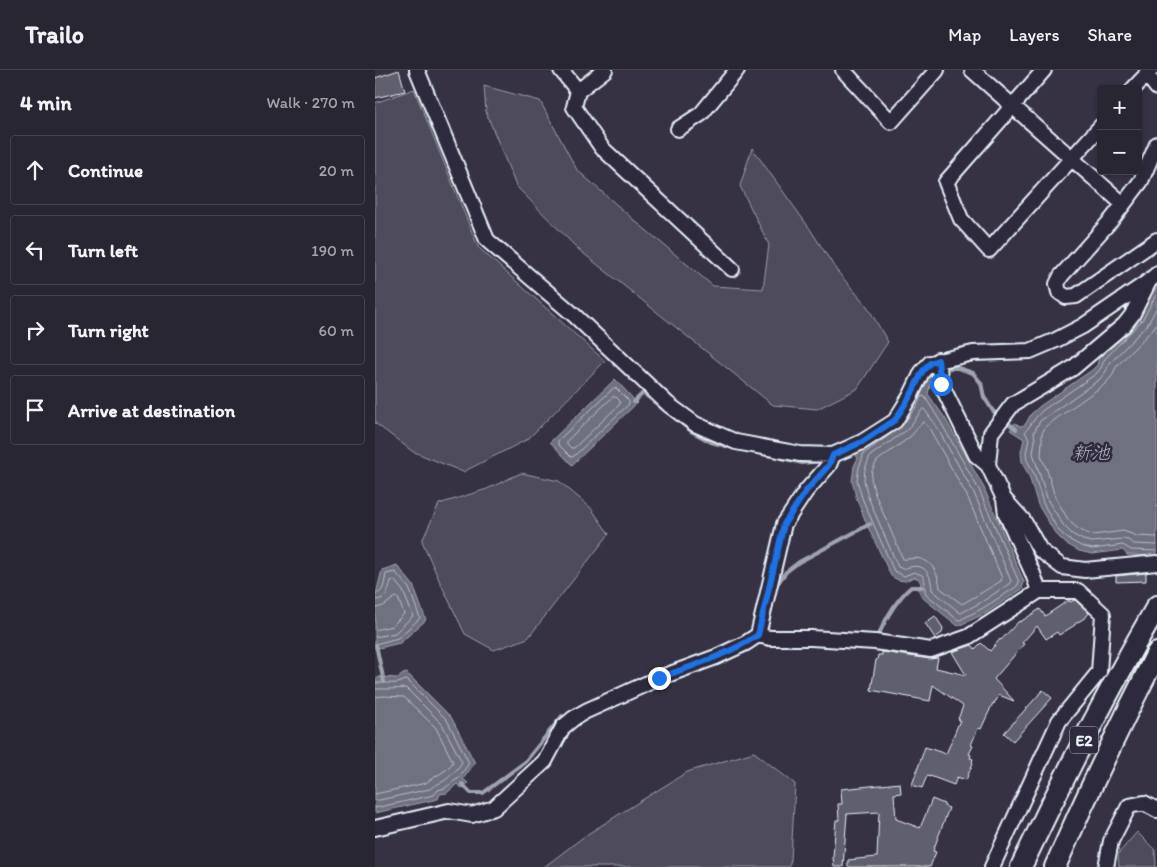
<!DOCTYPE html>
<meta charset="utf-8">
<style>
:root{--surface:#282633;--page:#34323f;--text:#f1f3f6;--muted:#a5a5ac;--line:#44434e}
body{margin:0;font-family:Itim,"Klee One",sans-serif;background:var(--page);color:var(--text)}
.controls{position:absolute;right:15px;top:15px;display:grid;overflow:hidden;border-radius:5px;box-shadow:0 1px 4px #0004}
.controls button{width:45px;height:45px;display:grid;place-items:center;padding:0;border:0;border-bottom:1px solid var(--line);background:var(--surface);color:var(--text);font:25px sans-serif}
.stop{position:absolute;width:15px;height:15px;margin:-11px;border:4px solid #1a73e8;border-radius:50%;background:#fff}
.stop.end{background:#1a73e8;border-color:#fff;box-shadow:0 1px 5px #0008}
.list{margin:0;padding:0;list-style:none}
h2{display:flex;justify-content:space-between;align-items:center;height:65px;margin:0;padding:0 20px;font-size:21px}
h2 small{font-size:16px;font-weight:400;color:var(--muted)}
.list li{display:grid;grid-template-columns:32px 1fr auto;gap:15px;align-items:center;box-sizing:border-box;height:70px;margin:0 10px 10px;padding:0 10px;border:1px solid var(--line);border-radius:5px}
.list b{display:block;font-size:19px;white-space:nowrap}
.list em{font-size:16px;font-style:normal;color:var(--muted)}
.icon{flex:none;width:28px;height:28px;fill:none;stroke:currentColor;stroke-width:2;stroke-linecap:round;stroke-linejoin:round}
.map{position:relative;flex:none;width:782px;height:797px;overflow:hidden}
header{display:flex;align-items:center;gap:30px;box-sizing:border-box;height:70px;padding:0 25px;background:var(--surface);border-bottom:1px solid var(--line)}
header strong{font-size:24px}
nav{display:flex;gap:28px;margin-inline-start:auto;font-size:18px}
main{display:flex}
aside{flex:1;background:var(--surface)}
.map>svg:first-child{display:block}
</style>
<header>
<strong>Trailo</strong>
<nav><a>Map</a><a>Layers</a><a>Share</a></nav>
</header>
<main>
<aside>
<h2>4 min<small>Walk · 270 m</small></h2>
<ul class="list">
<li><svg class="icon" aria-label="ahead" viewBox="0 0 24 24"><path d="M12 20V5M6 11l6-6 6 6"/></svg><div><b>Continue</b></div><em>20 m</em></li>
<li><svg class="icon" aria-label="left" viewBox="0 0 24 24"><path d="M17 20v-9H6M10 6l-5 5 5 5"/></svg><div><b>Turn left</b></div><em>190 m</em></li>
<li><svg class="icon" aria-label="right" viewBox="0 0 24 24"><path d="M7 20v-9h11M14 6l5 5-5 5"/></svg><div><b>Turn right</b></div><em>60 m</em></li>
<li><svg class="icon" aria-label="arrive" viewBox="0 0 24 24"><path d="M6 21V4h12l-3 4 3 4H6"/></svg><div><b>Arrive at destination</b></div></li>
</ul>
</aside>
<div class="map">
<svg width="782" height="797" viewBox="0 0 782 797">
<rect width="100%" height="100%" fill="#363244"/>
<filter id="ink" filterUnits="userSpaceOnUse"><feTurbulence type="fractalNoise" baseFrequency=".02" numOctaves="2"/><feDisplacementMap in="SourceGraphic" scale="10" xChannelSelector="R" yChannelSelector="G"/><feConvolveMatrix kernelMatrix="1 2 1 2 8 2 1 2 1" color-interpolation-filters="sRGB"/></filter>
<g filter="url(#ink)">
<!-- green -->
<path fill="#4d4b5c" stroke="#9a9eaa" d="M109,16L165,31L202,100L259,150L338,216L388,219L394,175L365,116L377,78L435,159L462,201L492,236L513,272L482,319L442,339L398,335L203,179L141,116L111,42Z
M39,19L103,177L230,291L153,369L88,402L37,381L0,353V33Z
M146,403L184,411L216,438L234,464L153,568L119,580L90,564L65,512L47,471L64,434L112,419Z
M379,682L420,714L416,790L414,797H169L211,765L312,702Z
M762,762L780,780L781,797H744L743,784Z"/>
<!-- water -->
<path fill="#70717f" stroke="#a0a4af" d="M782,213V486L752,485L748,480L717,484L704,481L690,473L680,463L663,435L654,406L647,392L646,382L649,369L635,360L640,353L645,356L650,355L656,344L665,336L717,300L722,295L724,288L764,246Z
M554,298L559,305L557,308L553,324L570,348L609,418L649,512L647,519L611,543L583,556L554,533L547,527L543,519L546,514L544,509L539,507L530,511L523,510L516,506L493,457L482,430L477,411L479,396L483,388L481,386L482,381L524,352Z
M240,309L262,333L197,395L175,372Z
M22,495L38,515L51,550L25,573L0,579V528L7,500Z
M32,603L76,647L100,693L88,709L93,713L88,719L82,714L72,723L65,724L63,729L0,743V610L4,607L23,608L28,604Z"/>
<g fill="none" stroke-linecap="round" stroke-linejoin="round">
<!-- shore -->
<path stroke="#b8bec8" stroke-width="1" d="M782,223L768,249L729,290L726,298L721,304L668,340C660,347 656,355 650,362L654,369L651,383L652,390L659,404L668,433L683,460L693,469L706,476L717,479L748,475L756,480L782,481
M782,237L773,254L734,294L731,301L725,309L665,351L659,362L660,370L658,383L673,431L689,456L697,464L708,470L717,472L748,469L753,470L759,474L782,475
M782,253L778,259L741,297L737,306L730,314L671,356L667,363V370L666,386L672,400L680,427L694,451L702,458L711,463L718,465L748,461L754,463L762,466L782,467
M239,318H241L254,331V334L199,386L196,387L183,374V371Z
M547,326L550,327L565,351L604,420L644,512L642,516L638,519L608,538L585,550H583L551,524C548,517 552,511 547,505L539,502L529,506L519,501L487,428L482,410L484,397L487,390L488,384L527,356L541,337Z
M238,327H241L245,331V334L199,378H196L192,374V371Z
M549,339L560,354L599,423L636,511L634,514L605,533L586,543L584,542L557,520C556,501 548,491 528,499L523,497L493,427L489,410L490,399L495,386L532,360L547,340Z
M549,352L554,358L592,426L627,508L626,511L601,526L587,534L565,518C563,503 557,489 540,488C536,488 532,490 528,489L500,424L496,409L497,401L502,391L535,367L547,353Z
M0,524C10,523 9,512 11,504L20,502L34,518L45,548L23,568L0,574
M0,530C12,530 13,521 16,511L19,510L28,521L38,546L20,563L0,567
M0,538C12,537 13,531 21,527L23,528L29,544L17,556L0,560
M0,613C8,612 17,614 23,613C26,612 29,610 32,610L72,650L94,693L83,709L79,711L70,718L63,720L59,725L0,738
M0,619C10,619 21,619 31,618L67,654L87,692C82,700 77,705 69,711C64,714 59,715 55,719L0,731
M0,627L8,626L29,627L61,658L78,692C71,703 60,705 51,713L0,724"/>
<!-- stream -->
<path stroke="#a0a4af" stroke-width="4" d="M554,306L556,303L574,298H583L598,303L606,313L609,327L618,341L641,359
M259,332L268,323L316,361L336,372L359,378
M390,384L427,393L446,391
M400,517L411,502L424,492L495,454
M504,564C512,546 521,530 536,517H547
M1,575L9,612
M87,714L96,723H108L150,692L187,646"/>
</g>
<!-- building -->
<path fill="#605e6e" stroke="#e8f1f8" d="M24,0L30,21L0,28V8Z
M771,503V511L741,512V506Z
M694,530L695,532L700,530L714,543L711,547L700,554V555L684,565L682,562L671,569L662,556L647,573L649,574L619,609L639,631L624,625L621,631H620L619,634L618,633L606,659L603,658L596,675L598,676L594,684L596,685L595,688L598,689L597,692L598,693L591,710L582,707L579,715L555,706V707L552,706L547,718L537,715L550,677L571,684L585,650L583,649L588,636L558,615L555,631L496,620L501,590H502L503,585H507V582L555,589L563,588L561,598L591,605L577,582L597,575L600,579L606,573L615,581L625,569L626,570L644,551L645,552L665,539L670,546Z
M560,546L568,558L567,563L560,568L550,553Z
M668,620L677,628L638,671L629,663Z
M525,713L526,723L519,724L521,749L545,758L557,729L569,734V736L574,738L558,781L561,782L555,797H473V790L502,787L504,742L472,744L468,797H459L458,787L461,750H464L463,734H467L466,719Z"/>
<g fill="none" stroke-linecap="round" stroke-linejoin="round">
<!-- minor casing -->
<g stroke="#e8f1f8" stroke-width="18">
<path id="minor" d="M42,0L112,170L199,245L294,335L320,354L361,372L425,384L458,385L487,372L520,351L536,325L547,302L555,293L598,283L655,281L681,270L708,256L774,211L782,204
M186,0L203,21L199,37L227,78L357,199
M468,0L516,52L562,0
M597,0L748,134
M669,0L571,112L586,149L614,180L726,56
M771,4L782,18
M758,19L776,0
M203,21L230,0
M303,59L326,44L362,0
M782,74L766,111L738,148L686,206L682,214L684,222L691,227L701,226L782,170
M774,211L757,245L749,255L698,298L638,334L616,363L613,395L629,429L648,450L665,480L687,497L710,500L782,493
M563,290L566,314L601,385L613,395
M629,429L631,444L658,504L664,521
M383,565L395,568H436L500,572L556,580L593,567L664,521H703L728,544L724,602L684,651L617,797
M0,758L74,741L97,745L119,738L170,691L188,657L199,648L211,641L284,608L341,587L371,573L383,565L409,454L431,421L454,395L458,385
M731,797L736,771L754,736L769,733L782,740"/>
</g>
<!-- highway casing -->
<g stroke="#e8f1f8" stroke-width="24">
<path id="highway" d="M646,797C688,708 733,621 782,536
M680,797C712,724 746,653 782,583"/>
</g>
<!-- minor -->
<use href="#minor" stroke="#2f2a3d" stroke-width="14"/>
<!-- highway -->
<use href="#highway" stroke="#2f2a3d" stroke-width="20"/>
</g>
</g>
<g fill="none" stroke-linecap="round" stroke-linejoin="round" filter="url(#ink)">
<!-- route -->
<path stroke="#1a73e8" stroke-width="6" d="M284,608C317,596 353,585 383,565L409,454L431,421L454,395L458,385L487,372L520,350L536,325L547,302L555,293L563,290L566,314"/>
</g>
<g text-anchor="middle" stroke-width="5" stroke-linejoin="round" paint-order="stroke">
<!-- shield labels -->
<rect fill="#2f2a3d" stroke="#b0b5c0" stroke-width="1" x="695" y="656.5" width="28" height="27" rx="4"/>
<g font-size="16" font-weight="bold" fill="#e8f1f8">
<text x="709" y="676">E2</text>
</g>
<!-- water labels -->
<g font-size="19" font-style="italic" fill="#b2b7c2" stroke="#2f2a3d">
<text x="716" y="389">新池</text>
</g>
</g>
</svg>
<div class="controls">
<button>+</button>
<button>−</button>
</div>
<div class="stop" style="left:566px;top:314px"></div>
<div class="stop end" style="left:284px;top:608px"></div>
</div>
</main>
